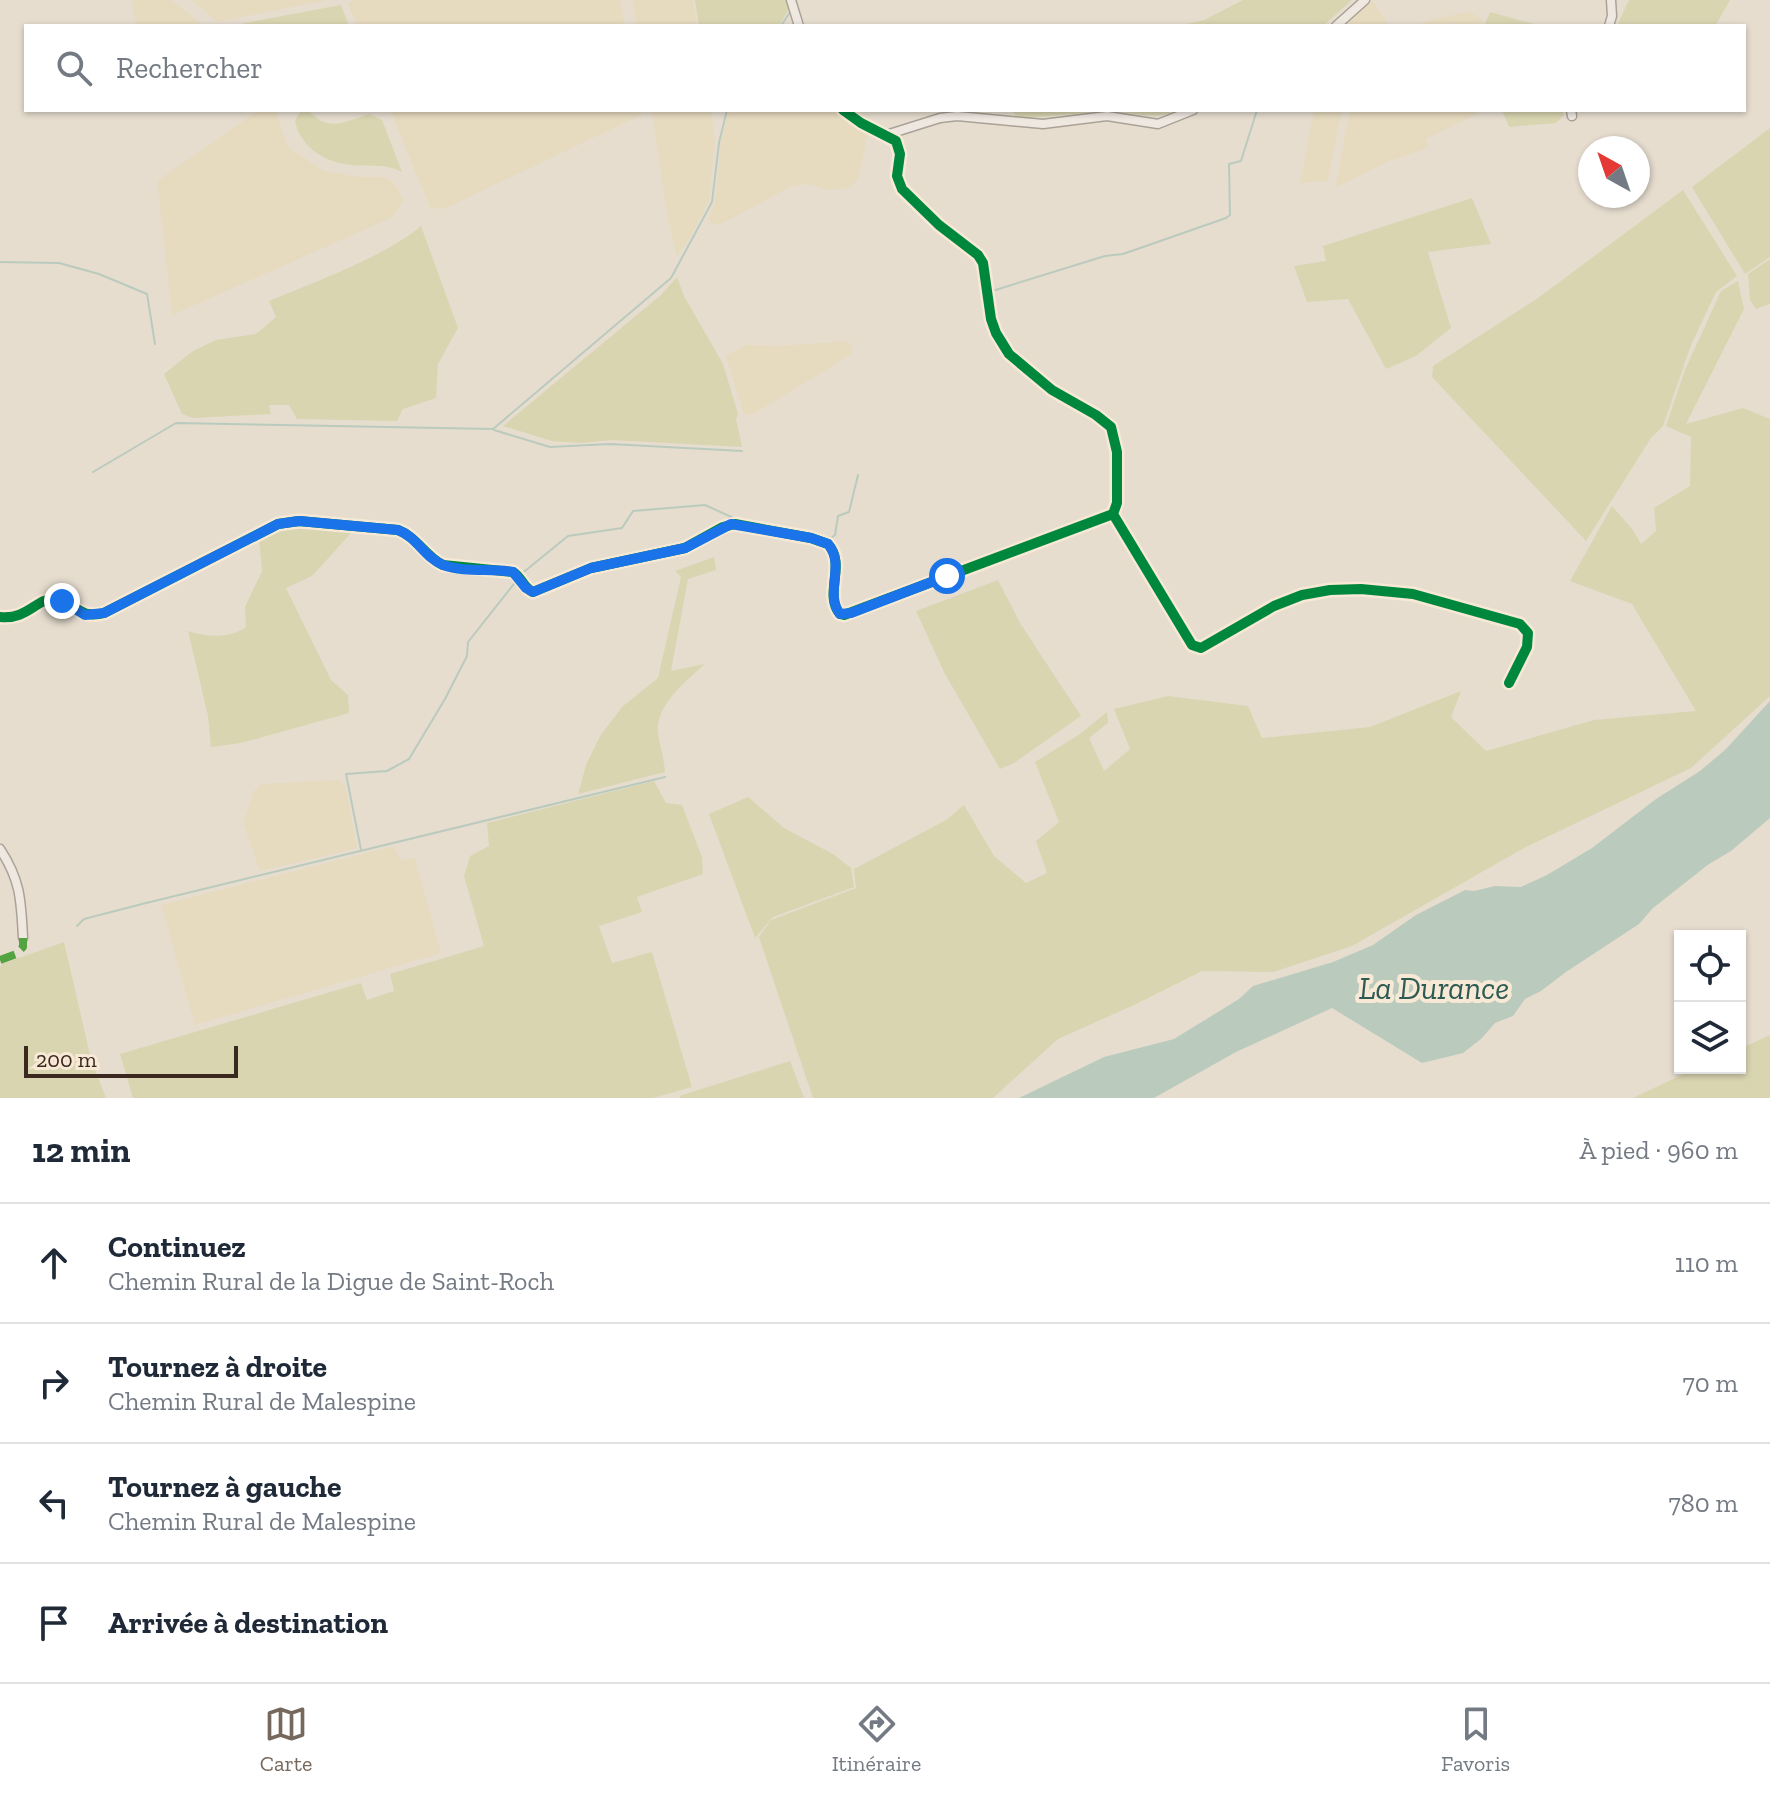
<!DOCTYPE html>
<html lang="fr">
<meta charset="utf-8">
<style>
:root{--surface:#fff;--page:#f2f2f3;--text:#1f2937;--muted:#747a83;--line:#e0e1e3;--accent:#77685d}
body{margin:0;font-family:"Zilla Slab",serif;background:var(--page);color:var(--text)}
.controls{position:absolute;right:24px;bottom:24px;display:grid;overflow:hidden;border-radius:0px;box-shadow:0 2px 6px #0004}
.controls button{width:72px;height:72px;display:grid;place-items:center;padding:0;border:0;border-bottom:2px solid var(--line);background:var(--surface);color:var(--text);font:40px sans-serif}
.compass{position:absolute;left:1578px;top:136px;width:72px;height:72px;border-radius:50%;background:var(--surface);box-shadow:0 2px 6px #0004;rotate:320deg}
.scale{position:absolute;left:24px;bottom:20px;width:214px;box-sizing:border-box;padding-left:8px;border:4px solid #3b291f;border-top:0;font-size:22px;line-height:28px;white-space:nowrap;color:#3b291f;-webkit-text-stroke:6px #f7e9d5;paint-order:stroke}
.stop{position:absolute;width:24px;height:24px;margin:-18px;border:6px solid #1a73e8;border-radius:50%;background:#fff}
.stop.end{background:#1a73e8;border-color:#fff;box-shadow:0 2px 8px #0008}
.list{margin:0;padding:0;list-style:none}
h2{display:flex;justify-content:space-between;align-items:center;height:104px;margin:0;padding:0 32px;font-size:34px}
h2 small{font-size:26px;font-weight:400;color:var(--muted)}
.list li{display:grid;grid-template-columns:52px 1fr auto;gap:24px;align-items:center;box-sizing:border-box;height:120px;padding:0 32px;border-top:2px solid var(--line)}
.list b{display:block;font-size:30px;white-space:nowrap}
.list p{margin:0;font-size:26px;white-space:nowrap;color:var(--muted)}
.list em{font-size:26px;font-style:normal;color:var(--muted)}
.icon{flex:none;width:44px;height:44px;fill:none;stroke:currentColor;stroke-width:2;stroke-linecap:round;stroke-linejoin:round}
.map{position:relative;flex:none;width:1770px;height:1098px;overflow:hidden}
.search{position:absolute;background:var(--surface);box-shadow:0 2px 6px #0004;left:24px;right:24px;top:24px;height:88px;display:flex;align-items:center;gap:20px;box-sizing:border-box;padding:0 28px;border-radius:0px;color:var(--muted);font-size:30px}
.sheet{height:584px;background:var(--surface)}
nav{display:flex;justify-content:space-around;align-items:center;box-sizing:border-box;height:112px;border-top:2px solid var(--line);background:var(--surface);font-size:22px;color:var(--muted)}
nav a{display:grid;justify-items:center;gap:4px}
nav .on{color:var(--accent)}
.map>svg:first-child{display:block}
</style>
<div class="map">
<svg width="1770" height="1098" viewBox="0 0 1770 1098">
<rect width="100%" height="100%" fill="#e6ddcf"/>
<!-- farmland -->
<path fill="#e6dabf" d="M132,0H171L204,26H136Z
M192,0H327L217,22Z
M356,0H620L625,26H357L348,3Z
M632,0H693L697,26H637Z
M1372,0L1390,26H1343Z
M1470,12L1481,19L1483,26H1416L1437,18Z
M259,110H275L288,147L324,171L358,177H385L394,183L404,200L393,217L172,315L157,181Z
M390,110H641V115L448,207L431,209Z
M651,110H711L715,141L709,200L691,236L677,257L668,219Z
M729,110H831L868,132L859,177L852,186L843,189L829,190L806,184L790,187L721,224H712L708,219L715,203L721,142Z
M1314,110H1342L1328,181L1300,183Z
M1350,110H1485L1426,139L1428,148L1387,162L1335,188Z
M848,341L852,346V354L760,410L749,415L743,412L726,356L745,345L778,346Z
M338,780L345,785L357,848L260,871L243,823L253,793L260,784Z
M394,846L400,860L415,858L441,953L195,1025L161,905Z"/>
<!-- green -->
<path fill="#d9d5b1" d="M695,0H786L789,9L779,26H699Z
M1243,0H1352L1323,26H1178L1204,20Z
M1629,0H1730L1715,26H1617Z
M341,5L349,26H229Z
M1490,12L1541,26H1484Z
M301,110H308C328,133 344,122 369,114L382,120L402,172C386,163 370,167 352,165C324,162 301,148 295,121Z
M1013,110H1178C1154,121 1136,112 1110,112C1079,112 1047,117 1016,119Z
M1502,110H1562L1564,115L1556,123L1509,127Z
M1770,128V257L1745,274L1692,187Z
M1683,190L1737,276L1716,292L1691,345L1663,426L1651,438L1586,541L1432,377L1433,366L1538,298Z
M1472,198L1491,244L1428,252L1451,328L1416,356L1386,369L1348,299L1307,302L1294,266L1326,261L1323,246Z
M421,226L458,328L438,364L436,398L403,409L397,421L297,419L289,405H269L271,414L193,418L182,414L164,374L193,351L216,340L256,334L276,317L269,301C315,282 384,257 421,226Z
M1770,259V304L1756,309L1750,300L1748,274Z
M677,277L684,296L723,364L738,414L736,419L742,447L612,440L580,443L552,441L503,426L661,295Z
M1738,281L1744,309L1686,424L1743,408L1770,419V696L1691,768L1524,848L1352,946L1273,972L1202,971L1134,1005L1058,1039L993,1098H813L759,937L771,920L856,888L854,869L946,820L964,805L994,856L1026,883L1047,873L1036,841L1059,822L1035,762L1080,734L1107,712L1108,723L1089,738L1104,771L1130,749L1114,709L1168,696L1248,706L1262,738L1370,727L1461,691L1451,717L1486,751L1594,720L1696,711L1632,604L1570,581L1612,506L1633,530L1641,544L1656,531L1654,508L1690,486L1691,437L1666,426L1685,370L1721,291Z
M300,525L352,532L312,576L286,588L331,680L348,695L349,713L241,743L211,747L208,716L188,631C207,637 229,639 246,627L245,607L262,571L259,538L288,526Z
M714,557L716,570L688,579L671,671L705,664C687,680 655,705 658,733C660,746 664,758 665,772L578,794L586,765L600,736L622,707L658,678L681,577L675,571Z
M998,580L1020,623L1081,716L1014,763L1000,769L945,674L916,611Z
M654,781L666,803L682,805L702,857L703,874L637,897L642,912L599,926L612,963L652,952L692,1087L653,1098H133L120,1054L361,983L367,1000L394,991L390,974L484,946L464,876L470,856L489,846L487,823Z
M748,797L784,828L833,854L851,868L854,887L773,917L755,938L709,814Z
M64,942L91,1059L106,1098H0V967L2,964Z
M1770,1035V1098H1633L1696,1068H1740V1049Z
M790,1061L804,1098H681L679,1096Z"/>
<!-- water -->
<path fill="#bacbbe" d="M1770,701V818L1731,851L1709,864L1653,908L1639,924L1566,972L1541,991L1525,999L1513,1016L1495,1023L1481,1039L1463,1053L1422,1063L1332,1008L1236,1052L1154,1098H1019L1104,1057L1174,1039L1239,999L1253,986L1333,962L1373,945L1416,915L1465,890L1474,891L1495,886L1521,887L1547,875L1592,848L1656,799L1700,771L1725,750Z"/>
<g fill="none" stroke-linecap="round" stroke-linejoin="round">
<!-- stream -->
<path stroke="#bacbbe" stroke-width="2" d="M781,26L790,12
M0,262L59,263L99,274L147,294L155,344
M992,291L1105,256L1123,254L1226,218L1230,215L1229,164L1241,161L1257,110
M494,430L550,447L610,444L742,451
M93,472L176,423L493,429L671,278L712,202L719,143L727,110
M520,575L568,536L622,528L633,511L705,505L738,520L831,538L835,535L838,516L849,512L858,475
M361,850L346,774L387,771L409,759L445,699L467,656L468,642L517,580
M77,926L84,919L146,903L665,777"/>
<!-- minor casing -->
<g stroke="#aba297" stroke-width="11">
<path id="minor" d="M791,0L799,26
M1336,26L1365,0
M1609,26L1612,16L1611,0
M1571,110L1572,116
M886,135L940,118L957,116L1043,124L1107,116L1158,124L1193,110
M1113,514L1192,645L1201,648L1274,606L1302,595L1330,590L1361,589L1413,594L1520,624L1528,633L1527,647L1509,683
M0,617C28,620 36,598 55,599C75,601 78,620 104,613L278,524L299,521L398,530C417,537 425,556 443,565L513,572C522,577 523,588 533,592L591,568L685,548L723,527L735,524L811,538L828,544C847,565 823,594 840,614L844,615L1113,514L1117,503V452L1111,427L1096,415L1052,390L1009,354L996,333L991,319L983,263L978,255L939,225L902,189L897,176L900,154L896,141L861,123L843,110
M0,849C21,881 21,901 23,938"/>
</g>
<!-- minor -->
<use href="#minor" stroke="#eee8e1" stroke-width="8"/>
<!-- quiet -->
<path stroke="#54a341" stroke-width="8" stroke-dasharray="16 8" stroke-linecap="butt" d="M0,960L16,954L23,947V938"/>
<!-- cycleway casing -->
<g stroke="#f7e9d5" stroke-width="15">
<path id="cycleway" d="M1113,514L1192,645L1201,648L1274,606L1302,595L1330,590L1361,589L1413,594L1520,624L1528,633L1527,647L1509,683
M0,617C28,620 36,598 55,599C75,601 78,620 104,613L278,524L299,521L398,530C417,537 425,556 443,565L513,572C522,577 523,588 533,592L591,568L685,548L723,527L735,524L811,538L828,544C847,565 823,594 840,614L844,615L1113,514L1117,503V452L1111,427L1096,415L1052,390L1009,354L996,333L991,319L983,263L978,255L939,225L902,189L897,176L900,154L896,141L861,123L843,110"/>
</g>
<!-- cycleway -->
<use href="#cycleway" stroke="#00873e" stroke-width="10"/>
</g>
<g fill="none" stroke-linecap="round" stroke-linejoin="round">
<!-- route -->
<path stroke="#1a73e8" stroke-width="10" d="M62,601L85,615L104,613L278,524L299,521L398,530C417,537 425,558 443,565C465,573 491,568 513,572L526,588L533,592L591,568L685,548L731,524L811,538L828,544C846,565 824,593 840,614L851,613L947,576"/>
</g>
<g text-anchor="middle" stroke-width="8" stroke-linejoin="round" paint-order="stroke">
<!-- water labels -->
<g font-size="32" font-style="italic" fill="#2d5b53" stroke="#f7e9d5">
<text x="1434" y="999">La Durance</text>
</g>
</g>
</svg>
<div class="controls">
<button><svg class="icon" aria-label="locate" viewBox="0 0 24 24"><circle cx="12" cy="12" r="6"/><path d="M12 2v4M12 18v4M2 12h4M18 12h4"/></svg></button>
<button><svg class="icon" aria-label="layers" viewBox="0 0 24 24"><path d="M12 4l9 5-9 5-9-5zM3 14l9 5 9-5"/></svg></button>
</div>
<svg class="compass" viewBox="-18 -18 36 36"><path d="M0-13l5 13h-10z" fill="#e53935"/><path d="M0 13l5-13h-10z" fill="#747a83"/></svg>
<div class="scale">200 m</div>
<div class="stop" style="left:947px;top:576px"></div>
<div class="stop end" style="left:62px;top:601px"></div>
<div class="search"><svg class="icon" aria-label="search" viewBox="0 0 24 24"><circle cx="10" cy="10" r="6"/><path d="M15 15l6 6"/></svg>Rechercher</div>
</div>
<section class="sheet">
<h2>12 min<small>À pied · 960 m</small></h2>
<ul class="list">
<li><svg class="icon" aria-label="ahead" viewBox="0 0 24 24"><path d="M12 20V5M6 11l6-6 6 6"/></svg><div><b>Continuez</b><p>Chemin Rural de la Digue de Saint-Roch</p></div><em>110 m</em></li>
<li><svg class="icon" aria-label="right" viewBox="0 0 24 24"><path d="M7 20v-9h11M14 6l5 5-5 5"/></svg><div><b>Tournez à droite</b><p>Chemin Rural de Malespine</p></div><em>70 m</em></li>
<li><svg class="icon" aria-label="left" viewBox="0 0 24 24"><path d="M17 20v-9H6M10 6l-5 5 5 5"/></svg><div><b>Tournez à gauche</b><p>Chemin Rural de Malespine</p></div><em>780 m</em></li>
<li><svg class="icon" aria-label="arrive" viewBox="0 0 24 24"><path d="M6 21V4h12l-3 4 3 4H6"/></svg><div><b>Arrivée à destination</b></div></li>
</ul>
</section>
<nav>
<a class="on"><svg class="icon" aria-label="map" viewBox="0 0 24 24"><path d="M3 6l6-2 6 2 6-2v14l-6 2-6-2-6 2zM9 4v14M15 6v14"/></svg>Carte</a>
<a><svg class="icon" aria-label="directions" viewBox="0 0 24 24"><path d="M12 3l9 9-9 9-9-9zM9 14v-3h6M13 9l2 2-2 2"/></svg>Itinéraire</a>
<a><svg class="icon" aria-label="saved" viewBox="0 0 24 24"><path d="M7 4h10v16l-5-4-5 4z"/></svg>Favoris</a>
</nav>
